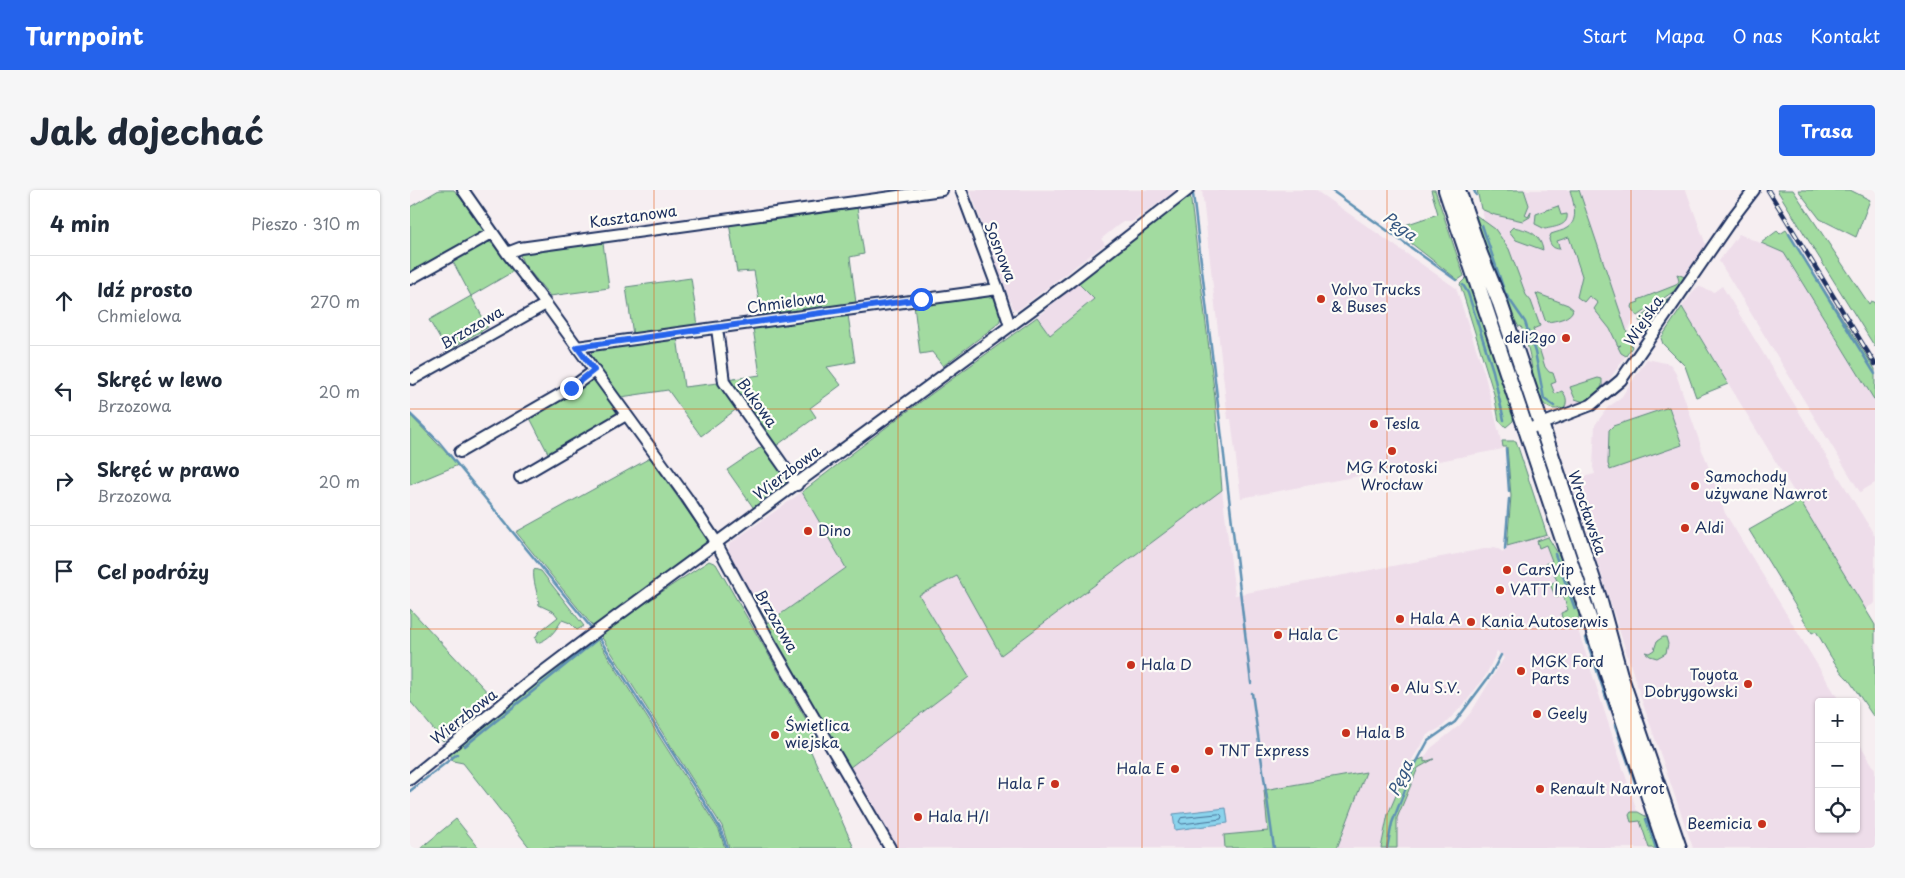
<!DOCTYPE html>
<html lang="pl">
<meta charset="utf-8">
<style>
:root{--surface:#fff;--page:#f6f6f7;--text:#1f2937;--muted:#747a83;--line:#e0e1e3;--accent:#2563eb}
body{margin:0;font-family:"Playpen Sans",sans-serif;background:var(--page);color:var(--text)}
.controls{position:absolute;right:15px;bottom:15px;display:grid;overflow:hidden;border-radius:5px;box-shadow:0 1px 4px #0004}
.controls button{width:45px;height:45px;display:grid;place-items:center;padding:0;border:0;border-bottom:1px solid var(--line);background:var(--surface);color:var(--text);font:25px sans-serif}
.stop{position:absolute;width:15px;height:15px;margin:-11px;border:4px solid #2563eb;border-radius:50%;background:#fff}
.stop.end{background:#2563eb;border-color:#fff;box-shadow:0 1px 5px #0008}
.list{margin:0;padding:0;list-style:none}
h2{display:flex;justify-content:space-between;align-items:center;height:65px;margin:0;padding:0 20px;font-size:21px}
h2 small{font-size:16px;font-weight:400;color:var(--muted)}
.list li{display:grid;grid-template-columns:32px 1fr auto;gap:15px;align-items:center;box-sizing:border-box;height:90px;padding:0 20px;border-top:1px solid var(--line)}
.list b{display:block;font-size:19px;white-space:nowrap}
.list p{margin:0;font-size:16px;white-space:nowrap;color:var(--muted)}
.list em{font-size:16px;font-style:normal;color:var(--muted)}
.icon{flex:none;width:28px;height:28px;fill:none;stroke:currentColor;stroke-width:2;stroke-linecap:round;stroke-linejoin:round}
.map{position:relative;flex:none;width:1465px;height:658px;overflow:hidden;border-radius:5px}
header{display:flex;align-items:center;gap:30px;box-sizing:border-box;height:70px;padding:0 25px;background:var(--accent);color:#fff}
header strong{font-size:24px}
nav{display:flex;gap:28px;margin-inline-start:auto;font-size:18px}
.intro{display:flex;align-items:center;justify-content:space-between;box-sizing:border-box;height:120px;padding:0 30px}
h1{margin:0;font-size:35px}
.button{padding:12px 22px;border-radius:5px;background:var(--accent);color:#fff;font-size:18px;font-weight:700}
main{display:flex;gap:30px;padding:0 30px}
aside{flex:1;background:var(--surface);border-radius:5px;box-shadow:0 1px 4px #0004}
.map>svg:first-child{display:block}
</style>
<header>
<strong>Turnpoint</strong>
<nav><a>Start</a><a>Mapa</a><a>O nas</a><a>Kontakt</a></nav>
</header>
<div class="intro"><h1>Jak dojechać</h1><a class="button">Trasa</a></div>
<main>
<aside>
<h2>4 min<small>Pieszo · 310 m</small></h2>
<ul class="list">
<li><svg class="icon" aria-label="ahead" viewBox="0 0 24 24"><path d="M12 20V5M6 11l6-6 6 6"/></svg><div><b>Idź prosto</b><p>Chmielowa</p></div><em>270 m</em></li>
<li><svg class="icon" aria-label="left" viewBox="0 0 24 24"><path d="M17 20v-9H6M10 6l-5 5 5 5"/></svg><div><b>Skręć w lewo</b><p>Brzozowa</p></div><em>20 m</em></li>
<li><svg class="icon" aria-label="right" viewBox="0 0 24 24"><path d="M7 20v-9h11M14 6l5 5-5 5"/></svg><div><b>Skręć w prawo</b><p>Brzozowa</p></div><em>20 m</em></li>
<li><svg class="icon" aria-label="arrive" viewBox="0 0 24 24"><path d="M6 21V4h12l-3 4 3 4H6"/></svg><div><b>Cel podróży</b></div></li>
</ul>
</aside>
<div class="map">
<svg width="1465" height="658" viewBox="0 0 1465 658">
<rect width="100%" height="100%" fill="#f6eef1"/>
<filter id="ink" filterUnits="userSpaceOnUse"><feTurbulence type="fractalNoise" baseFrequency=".02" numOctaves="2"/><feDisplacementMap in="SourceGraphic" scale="10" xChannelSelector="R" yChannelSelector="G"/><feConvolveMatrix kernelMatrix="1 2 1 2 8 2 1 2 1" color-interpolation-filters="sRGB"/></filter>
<g filter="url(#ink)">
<!-- built -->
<path fill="#eeddea" d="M560,0H767L722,32H713L707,36L691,49L695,54L608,120L603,119Z
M792,0H905L1046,98L1074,182L1093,259L831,308L821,229H818Z
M1067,0H1276L1296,55L1266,96L1225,127L1217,141L1222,157L1190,203L1176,212L1155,220L1138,212L1075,33Z
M1329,44L1374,63L1465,211V293L1450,302L1309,71Z
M668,93L684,109L640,145L627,127Z
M1312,96L1465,346V413L1455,419L1272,117L1286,98L1290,97L1304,102Z
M1237,169L1260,174L1265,181L1290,253V256L1295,267L1315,323L1430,512H1409V639H1446V548L1465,579V658H1283L1234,517L1161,290L1185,284L1183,277L1185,235L1198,217L1210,209Z
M812,300L825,405L1085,357L1093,362L1097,356L1137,345L1239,658H987L986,628L1008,578L1021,571L1014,572V568L1021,558L1050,535L1062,521L1094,468L1087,461L1076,485L1056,512L1032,537L1017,545L1000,573L978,624L971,658H927L955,582L858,641L814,645L815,658H485L439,578L559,487L509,405L547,385L591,465Z
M392,302L436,378L358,433L319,366V354Z"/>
<!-- green -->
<path fill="#a2dba0" stroke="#5e857f" d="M29,0H44L71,34L75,42L0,87V17Z
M1021,0H1025L1054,86L1048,90L983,39L1028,24Z
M1067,0H1114L1119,15L1115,25L1118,27L1121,22L1120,27L1113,31L1085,25L1071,19Z
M1160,0H1169L1222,157L1216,166L1211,163L1208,157L1211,155L1208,156L1200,139L1184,119L1188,113L1179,106L1174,112L1167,107L1172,86L1159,47L1147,51L1150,59C1143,59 1140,55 1139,49L1141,44C1146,42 1153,41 1157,38C1170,30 1163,12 1160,0Z
M1367,0H1383L1459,114L1461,111L1465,113V157Z
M1388,0H1440L1460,10L1446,47L1410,29Z
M780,3L805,208L812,300L591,465L547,386L509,405L559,487L439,578L484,658L327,384L319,366L358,433L436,378L392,302L487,229L627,127L640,145L684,109L668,93Z
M1148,16L1151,25L1157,24C1159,36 1144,37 1135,39L1125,34L1126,24Z
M447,17L454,64L440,67L446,113L352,127L344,81L327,82L319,33Z
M1063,23L1085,39L1099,59L1116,105L1121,111L1130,136L1123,139L1135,177L1139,182L1143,183L1146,192L1141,194L1145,204L1152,201C1157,206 1158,214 1153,220L1151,218C1125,227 1123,179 1119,162C1117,153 1114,145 1111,136L1109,137L1098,118L1075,64Z
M1103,37C1118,40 1130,43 1133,60L1106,50L1099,41Z
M1376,40L1465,179V211L1374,63L1351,53L1367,41L1370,44Z
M78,52C90,54 98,72 104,81L61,106L78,137L37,161L19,130L61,106L42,70Z
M193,53L199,98L140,106L113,73L110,65L114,61Z
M1267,84L1275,87L1264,101L1228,126L1226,125L1222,117L1223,114L1229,112L1228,110L1266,95L1269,91Z
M1057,87L1059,90L1104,224L1103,231L1096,237L1089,231L1084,204L1050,94Z
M281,88L288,136L223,145L216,97Z
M1267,102C1258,114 1246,135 1229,131L1230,128Z
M1126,103L1158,115L1163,119C1162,128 1146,131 1137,132L1135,130Z
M578,105L588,110L591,126L589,133L533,176L522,162L510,164L504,115Z
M1272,117L1318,194L1286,207L1275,176L1253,154L1251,148Z
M438,125L445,172L417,177L431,195L400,218L406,227L366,256L317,190L350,185L343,138Z
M267,147L274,197L308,193L328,218L291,246L258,200L211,207L182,168L181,163L186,158Z
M184,187L208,219L207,225L139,265L119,226Z
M1188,188L1192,189V196L1184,208L1174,212L1165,209L1160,197Z
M1259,217L1272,255L1200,280L1198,274L1199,240L1203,236Z
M0,225L48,275L0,295Z
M1092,251H1106L1137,345L1097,356L1101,306L1097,257H1093Z
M354,255L376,287C378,302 356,312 345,320L317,280Z
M240,268L298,350L293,359L185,439L106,342Z
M1390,311L1465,435V524L1463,526L1439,490C1427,480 1415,456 1406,441L1402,443L1339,340Z
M1138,347L1156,377L1170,421L1168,429L1157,434L1152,428L1151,423L1158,420L1153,405L1146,408L1140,394L1147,391L1143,381L1138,383L1135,374L1142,371L1136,355L1129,358L1127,351Z
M299,371L306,374L408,550L398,555L444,658H319L312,636L189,443Z
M124,379L131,381L174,436L167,440L160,433L152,430C145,441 140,449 127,453L125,448L129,442L148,427L144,422L129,415C128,402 122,391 124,379Z
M0,419L82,507L33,551L0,511Z
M185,446L309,640L315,658H120L53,573L43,571L39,561Z
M1253,447H1256L1258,454L1256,463L1247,468L1240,466L1235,462L1239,463L1244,460L1247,451Z
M1014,568V572L1024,569L1008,578L987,628V658H971L978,624L1000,573Z
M956,582L927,658H815L814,645L858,641L854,600Z
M1221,622H1228L1237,627L1248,658H1239L1230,631L1221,632L1219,625Z
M46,629L69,658H11Z"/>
<!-- water -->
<path fill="#8bd3ec" stroke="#5e91b3" d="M816,618L818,633L765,640L763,624Z"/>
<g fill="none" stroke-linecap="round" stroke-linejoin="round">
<!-- shore -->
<path stroke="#487197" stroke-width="1" d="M810,624L812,626L811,629L772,634L769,632L771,628Z"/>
<!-- stream -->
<path stroke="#5e91b3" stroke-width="2.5" d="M921,0L1046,90
M1064,0L1066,5
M783,4L841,493
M1072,35L1095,103L1115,132L1125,162L1134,209L1144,216
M1379,44L1465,184
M1053,95L1058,103L1083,181L1094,230
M0,224L29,252L183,440
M1096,259L1099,301
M1095,359L1099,309
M1145,364L1165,419
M187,445L289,604L310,638L317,658
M1176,448L1200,519
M842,503L864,658
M1205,535L1227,598
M55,556L189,448
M0,601L47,564
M1236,629L1246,658
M977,658L982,633L1004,577L1018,551L1045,532L1081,484L1091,465"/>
<!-- minor casing -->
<g stroke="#1b2f5e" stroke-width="14">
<path id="minor" d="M53,0L97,63L136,114L277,308L303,347L361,454L480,658
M551,0L588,99L600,136
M97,63L110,58L532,0
M0,89L82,43
M307,138L314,192L387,295
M167,157L588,99
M3,189L136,114
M1116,240L1181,215L1211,190L1324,26L1344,0
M50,262L161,198L184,181
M110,287L216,225
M0,589L122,490L176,449L661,91L778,0"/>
</g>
<!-- secondary casing -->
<g stroke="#1b2f5e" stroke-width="18">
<path id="secondary" d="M1036,0L1256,658
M1048,0L1070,64L1090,113L1131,234L1189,408L1210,485L1269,658"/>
</g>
<!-- minor -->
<use href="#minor" stroke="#fdfcf7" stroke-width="10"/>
<!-- secondary -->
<use href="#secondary" stroke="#fdfcf7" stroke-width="14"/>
<!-- rail casing -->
<g stroke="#1b2f5e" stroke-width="4.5">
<path id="rail" d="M1358,0L1465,174"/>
</g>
<!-- rail -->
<use href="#rail" stroke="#fdfcf7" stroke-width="2.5" stroke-dasharray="8" stroke-linecap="butt"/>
</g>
</g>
<g fill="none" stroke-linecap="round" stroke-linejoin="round" filter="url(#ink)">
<!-- route -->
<path stroke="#2563eb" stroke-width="6" d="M161,198L184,180L167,157L511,109"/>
</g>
<!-- grid -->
<path fill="none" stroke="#e8590c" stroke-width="1" stroke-opacity="0.55" d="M244,0V658M488,0V658M732,0V658M977,0V658M1221,0V658M0,219H1465M0,439H1465"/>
<!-- markers -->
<g fill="#c8321e" stroke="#fdfcf7" stroke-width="2">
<circle cx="911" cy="109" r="5"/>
<circle cx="1156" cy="148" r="5"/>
<circle cx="964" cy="234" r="5"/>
<circle cx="982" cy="261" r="5"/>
<circle cx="1285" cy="296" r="5"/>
<circle cx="1275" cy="338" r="5"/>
<circle cx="398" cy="341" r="5"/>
<circle cx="1097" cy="380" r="5"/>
<circle cx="1090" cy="400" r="5"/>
<circle cx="990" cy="429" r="5"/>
<circle cx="1061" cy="432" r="5"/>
<circle cx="868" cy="445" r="5"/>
<circle cx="721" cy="475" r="5"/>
<circle cx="1111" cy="481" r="5"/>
<circle cx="1338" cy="494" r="5"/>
<circle cx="985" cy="498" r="5"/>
<circle cx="1127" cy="524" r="5"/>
<circle cx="936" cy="543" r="5"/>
<circle cx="365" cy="545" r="5"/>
<circle cx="799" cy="561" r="5"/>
<circle cx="765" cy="579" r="5"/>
<circle cx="645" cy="594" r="5"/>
<circle cx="1130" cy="599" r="5"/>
<circle cx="508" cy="627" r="5"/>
<circle cx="1352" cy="634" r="5"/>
</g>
<g text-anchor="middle" stroke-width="4.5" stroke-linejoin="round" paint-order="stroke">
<!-- street labels -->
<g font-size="15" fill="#1b2f5e" stroke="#fdfcf7">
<text transform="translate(223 27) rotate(-8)" y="5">Kasztanowa</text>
<text transform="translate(590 62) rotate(69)" y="5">Sosnowa</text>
<text transform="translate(376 113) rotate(-8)" y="5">Chmielowa</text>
<text transform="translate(1234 131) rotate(-56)" y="5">Wiejska</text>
<text transform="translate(62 138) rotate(-30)" y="5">Brzozowa</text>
<text transform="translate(347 213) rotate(54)" y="5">Bukowa</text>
<text transform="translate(377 283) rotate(-37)" y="5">Wierzbowa</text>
<text transform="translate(1177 323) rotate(71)" y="5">Wrocławska</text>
<text transform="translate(366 431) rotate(60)" y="5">Brzozowa</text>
<text transform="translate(54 527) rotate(-38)" y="5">Wierzbowa</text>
</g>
<!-- poi labels -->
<g font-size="15" fill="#1b2f5e" stroke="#fdfcf7" text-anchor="start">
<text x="921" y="105">Volvo Trucks<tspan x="921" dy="17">&amp; Buses</tspan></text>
<text x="1146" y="153" text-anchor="end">deli2go</text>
<text x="974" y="239">Tesla</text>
<text x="982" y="283" text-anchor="middle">MG Krotoski<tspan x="982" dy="17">Wrocław</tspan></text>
<text x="1295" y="292">Samochody<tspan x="1295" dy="17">używane Nawrot</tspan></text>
<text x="1285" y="343">Aldi</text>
<text x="408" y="346">Dino</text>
<text x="1107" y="385">CarsVip</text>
<text x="1100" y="405">VATT Invest</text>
<text x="1000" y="434">Hala A</text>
<text x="1071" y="437">Kania Autoserwis</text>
<text x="878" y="450">Hala C</text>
<text x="1121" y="477">MGK Ford<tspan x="1121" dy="17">Parts</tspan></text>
<text x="731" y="480">Hala D</text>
<text x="1328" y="490" text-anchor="end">Toyota<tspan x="1328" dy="17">Dobrygowski</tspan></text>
<text x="995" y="503">Alu S.V.</text>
<text x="1137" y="529">Geely</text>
<text x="375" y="541">Świetlica<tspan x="375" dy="17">wiejska</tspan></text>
<text x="946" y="548">Hala B</text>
<text x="809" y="566">TNT Express</text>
<text x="755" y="584" text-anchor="end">Hala E</text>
<text x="635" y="599" text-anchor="end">Hala F</text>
<text x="1140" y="604">Renault Nawrot</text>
<text x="518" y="632">Hala H/I</text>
<text x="1342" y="639" text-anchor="end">Beemicia</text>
</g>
<!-- water labels -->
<g font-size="16" font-style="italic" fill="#375882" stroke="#fdfcf7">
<text transform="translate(990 36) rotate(36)" y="6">Pęga</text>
<text transform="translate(990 588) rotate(-66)" y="6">Pęga</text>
</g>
</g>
</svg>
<div class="controls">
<button>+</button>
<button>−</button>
<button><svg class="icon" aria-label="locate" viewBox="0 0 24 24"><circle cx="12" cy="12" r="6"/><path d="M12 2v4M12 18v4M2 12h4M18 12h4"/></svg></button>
</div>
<div class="stop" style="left:511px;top:109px"></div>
<div class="stop end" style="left:161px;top:198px"></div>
</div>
</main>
